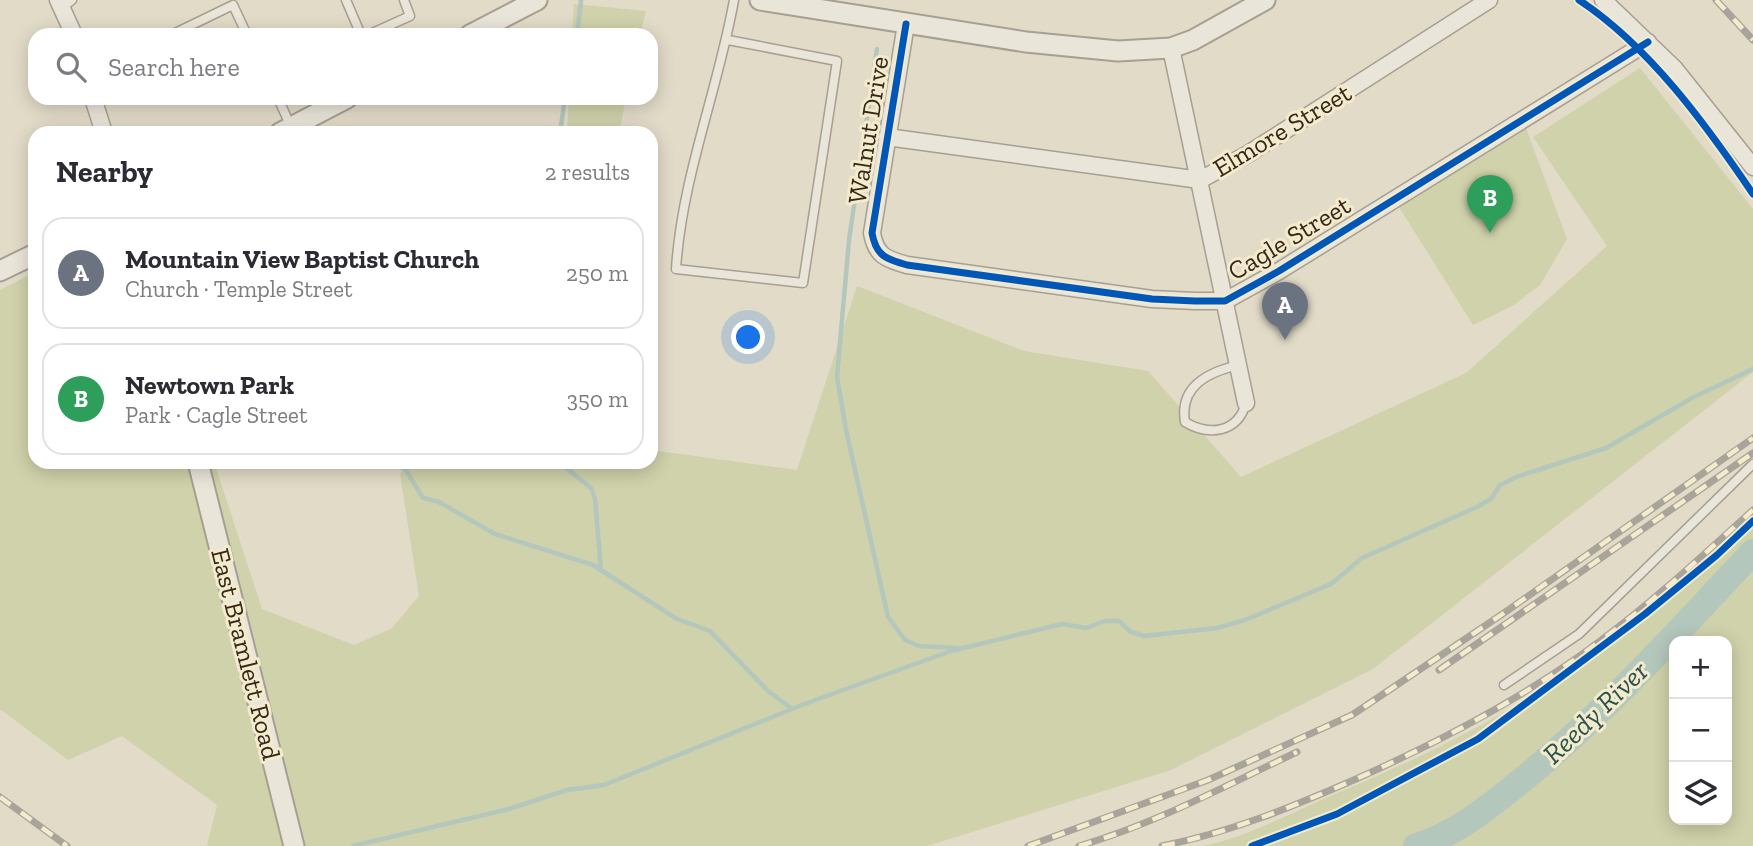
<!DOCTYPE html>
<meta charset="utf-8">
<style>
:root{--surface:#fff;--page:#f7f7f7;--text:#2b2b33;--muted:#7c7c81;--line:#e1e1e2;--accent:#706758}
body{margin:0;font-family:"Zilla Slab",serif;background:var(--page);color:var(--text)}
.controls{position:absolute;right:21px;bottom:21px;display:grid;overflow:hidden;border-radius:14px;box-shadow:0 4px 18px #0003}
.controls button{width:63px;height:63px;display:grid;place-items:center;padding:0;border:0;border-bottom:2px solid var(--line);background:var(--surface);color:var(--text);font:35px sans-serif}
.you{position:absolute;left:749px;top:338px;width:24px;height:24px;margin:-18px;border:5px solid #fff;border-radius:50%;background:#1a73e8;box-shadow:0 0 0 10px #1a73e833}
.badge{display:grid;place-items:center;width:46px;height:46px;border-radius:50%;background:var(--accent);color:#fff;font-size:23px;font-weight:700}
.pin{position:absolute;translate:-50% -58px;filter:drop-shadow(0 2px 4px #0008)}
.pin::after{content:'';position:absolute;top:37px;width:24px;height:21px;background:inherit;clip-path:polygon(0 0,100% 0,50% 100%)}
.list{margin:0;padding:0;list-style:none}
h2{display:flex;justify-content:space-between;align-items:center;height:91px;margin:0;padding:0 28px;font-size:30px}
h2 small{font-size:23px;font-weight:400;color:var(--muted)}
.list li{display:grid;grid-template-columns:46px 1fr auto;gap:21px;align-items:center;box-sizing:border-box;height:112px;margin:0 14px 14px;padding:0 14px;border:2px solid var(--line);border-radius:21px}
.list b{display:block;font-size:26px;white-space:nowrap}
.list p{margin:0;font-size:23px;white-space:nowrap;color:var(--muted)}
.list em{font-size:23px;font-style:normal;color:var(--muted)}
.icon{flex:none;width:38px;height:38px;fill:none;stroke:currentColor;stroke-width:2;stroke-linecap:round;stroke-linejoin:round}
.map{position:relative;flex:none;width:1753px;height:846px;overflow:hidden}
.search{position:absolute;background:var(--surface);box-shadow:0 4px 18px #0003;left:28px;top:28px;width:630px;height:77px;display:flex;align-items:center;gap:18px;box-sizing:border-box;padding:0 24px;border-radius:21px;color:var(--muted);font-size:26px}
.panel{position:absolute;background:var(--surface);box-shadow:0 4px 18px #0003;left:28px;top:126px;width:630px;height:343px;border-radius:21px}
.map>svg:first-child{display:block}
</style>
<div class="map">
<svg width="1753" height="846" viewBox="0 0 1753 846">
<rect width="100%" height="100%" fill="#e2dbc8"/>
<!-- green -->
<path fill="#cfd2aa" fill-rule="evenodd" d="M574,4L646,11L640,35H572Z
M1640,68L1753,209V372L1373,669L1171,770L927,846H207L217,805L122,736L68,760L0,709V290L35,272V462H214L262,609L354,645L391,629L419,596L400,474L409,462H651V450L797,470L857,286L1024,351L1148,371L1241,477L1466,373L1607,246L1533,137Z
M569,98H626L619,133H567Z
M1526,128L1567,239L1540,285L1514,305L1473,325L1399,207Z
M1753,514V846H1202C1244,838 1287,815 1326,798C1421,758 1515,713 1597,652C1650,613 1703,558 1753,514ZM1674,641H1727V820H1674Z"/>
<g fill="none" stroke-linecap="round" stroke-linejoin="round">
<!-- stream -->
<path stroke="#b4c7bc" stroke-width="4.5" d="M577,35L581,1
M877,49L849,240L837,377L846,430L888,617L905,640L919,646L957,648
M560,133L565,98
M390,462L405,469L423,498L439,502L495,534L593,565L677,619L710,631L768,691L791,708
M559,462L591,488L595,499L601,569
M353,846L509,809L567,790L604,785L807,703L951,651L1062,624L1086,628L1105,621H1119L1131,632L1144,636L1217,628L1245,620L1331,584L1362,558L1477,507L1491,499L1500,485L1516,477L1606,448L1692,398L1753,369"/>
<!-- river -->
<path stroke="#b4c7bc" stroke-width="26" d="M1416,846C1453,836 1486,809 1516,785C1603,716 1677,632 1753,552"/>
<!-- service casing -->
<g stroke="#a69f92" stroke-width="11">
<path id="service" d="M346,0L361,35
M63,7L72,0
M171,35L233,5L247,35
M368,35L410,16L404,0
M728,40L837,61L803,283L676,269C682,177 718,90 734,0
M278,98L291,127
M1239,365C1208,372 1179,386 1185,422C1210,437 1238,432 1246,403
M1504,685L1579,634L1753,464"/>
</g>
<!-- minor casing -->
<g stroke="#a69f92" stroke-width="19">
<path id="minor" d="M58,0L74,35
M1603,0L1674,68L1753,167
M906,24L872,233C876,256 886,259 907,265L1152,299L1195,301H1225L1279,271L1648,42
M1171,48L1246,403
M93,98L104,133
M887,137L1200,180L1248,154L1489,0"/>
</g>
<!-- tertiary casing -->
<g stroke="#a69f92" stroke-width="23">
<path id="tertiary" d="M760,0L1026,42L1118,51L1171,48L1193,40L1265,0
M470,35L537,0
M280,133L347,98
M0,271L35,254
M198,462L294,846"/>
</g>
<!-- service -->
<use href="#service" stroke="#eae5d9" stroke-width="8"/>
<!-- minor -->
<use href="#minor" stroke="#eae5d9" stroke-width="16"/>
<!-- tertiary -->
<use href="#tertiary" stroke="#eae5d9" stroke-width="19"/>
<!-- rail casing -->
<g stroke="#a8a49a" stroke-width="7">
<path id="rail" d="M1716,0L1753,40
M1439,670L1753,453
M0,797L67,846
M1028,846L1208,780L1352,715L1504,613L1753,438
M1079,846C1157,823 1225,786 1297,752
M1162,846C1231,832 1292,807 1356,779C1441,741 1526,697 1600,641C1654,601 1703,555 1753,510"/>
</g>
<!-- rail -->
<use href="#rail" stroke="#f4ebcc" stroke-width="4.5" stroke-dasharray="13" stroke-linecap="butt"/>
<!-- cycleway casing -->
<g stroke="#f4ebcc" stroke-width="11">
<path id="cycleway" d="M1579,0C1649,46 1707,126 1753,194
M906,24L872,233C876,256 886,259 907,265L1152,299L1195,301H1225L1279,271L1648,42
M1252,846L1337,814L1478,739L1645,614L1717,555L1753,521"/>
</g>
<!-- cycleway -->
<use href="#cycleway" stroke="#0057b8" stroke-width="7"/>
</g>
<g text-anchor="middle" stroke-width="6" stroke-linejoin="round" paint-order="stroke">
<!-- street labels -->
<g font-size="26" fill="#33281b" stroke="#f4ebcc">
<text transform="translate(868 130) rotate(-81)" y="9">Walnut Drive</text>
<text transform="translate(1282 130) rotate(-31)" y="9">Elmore Street</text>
<text transform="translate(1289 238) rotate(-31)" y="9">Cagle Street</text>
<text transform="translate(246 654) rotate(76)" y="9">East Bramlett Road</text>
</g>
<!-- water labels -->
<g font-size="28" font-style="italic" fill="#2a5352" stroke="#f4ebcc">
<text transform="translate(1595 712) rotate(-44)" y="10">Reedy River</text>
</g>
</g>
</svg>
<div class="controls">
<button>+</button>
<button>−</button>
<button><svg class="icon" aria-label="layers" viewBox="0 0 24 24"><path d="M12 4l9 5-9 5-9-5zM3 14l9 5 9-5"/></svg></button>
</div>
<div class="you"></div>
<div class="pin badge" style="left:1285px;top:340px;background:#6b7280">A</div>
<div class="pin badge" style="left:1490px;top:233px;background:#2e9e5b">B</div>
<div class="search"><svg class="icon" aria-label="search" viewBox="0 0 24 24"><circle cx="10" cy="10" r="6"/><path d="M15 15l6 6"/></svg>Search here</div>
<section class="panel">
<h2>Nearby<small>2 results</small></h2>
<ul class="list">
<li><span class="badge" style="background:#6b7280">A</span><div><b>Mountain View Baptist Church</b><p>Church · Temple Street</p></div><em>250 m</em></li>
<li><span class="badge" style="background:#2e9e5b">B</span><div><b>Newtown Park</b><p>Park · Cagle Street</p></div><em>350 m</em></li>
</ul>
</section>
</div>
